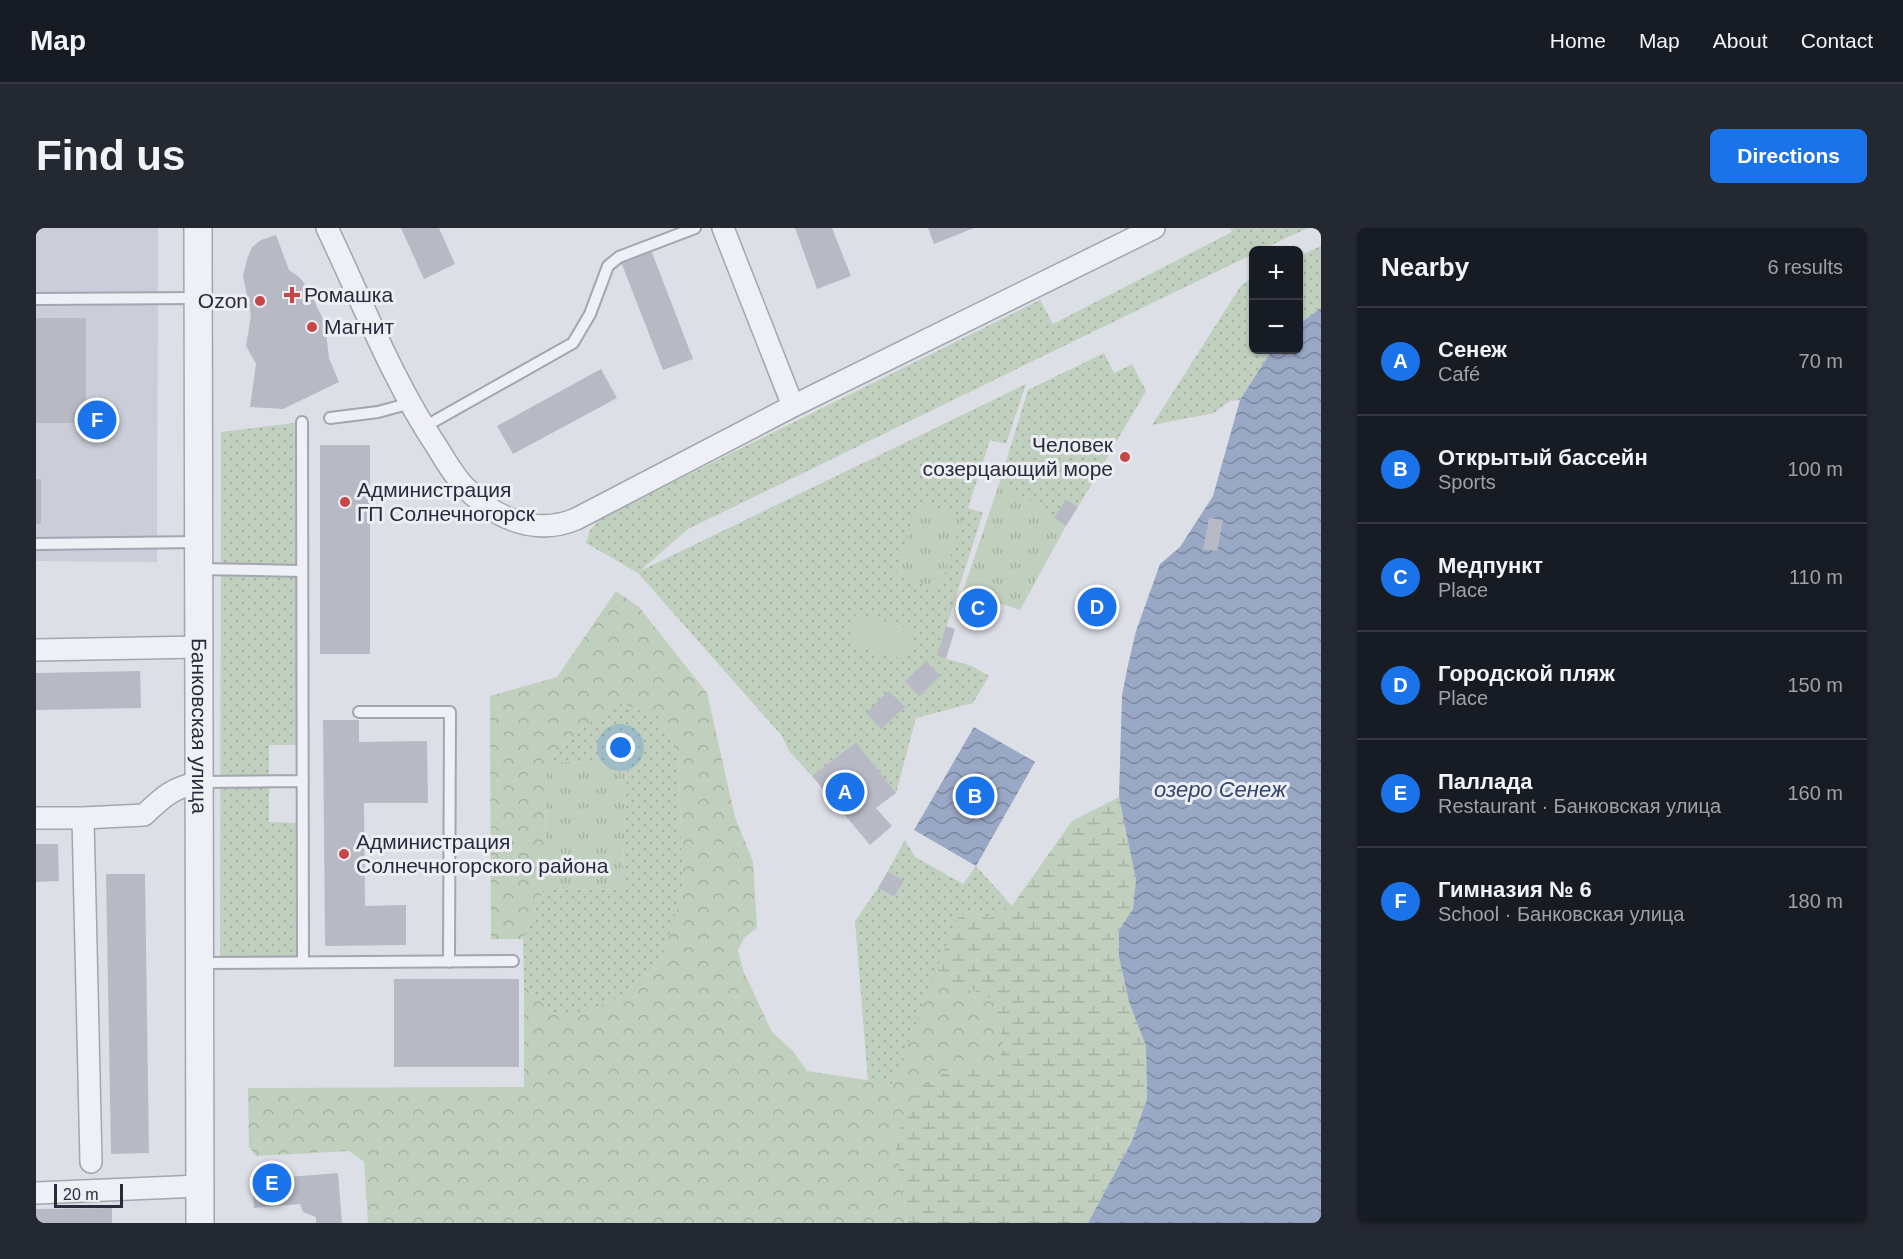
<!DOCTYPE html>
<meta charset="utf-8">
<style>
:root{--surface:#171b24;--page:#242831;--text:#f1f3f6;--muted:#9ea1a6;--line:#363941;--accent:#1a73e8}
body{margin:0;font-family:Helvetica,sans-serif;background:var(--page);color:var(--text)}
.controls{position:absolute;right:18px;top:18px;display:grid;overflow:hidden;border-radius:9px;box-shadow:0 2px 4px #0004}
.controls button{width:54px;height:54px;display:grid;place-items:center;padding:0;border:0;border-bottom:2px solid var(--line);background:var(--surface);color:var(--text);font:30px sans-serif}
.scale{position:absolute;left:18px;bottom:15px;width:69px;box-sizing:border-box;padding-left:6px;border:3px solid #272b3c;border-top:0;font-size:16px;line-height:21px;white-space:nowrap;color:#272b3c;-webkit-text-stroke:4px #eceef4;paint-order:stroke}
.you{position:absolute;left:585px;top:520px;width:21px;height:21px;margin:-15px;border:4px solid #fff;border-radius:50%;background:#1a73e8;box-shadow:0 0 0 9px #1a73e833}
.badge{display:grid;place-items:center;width:39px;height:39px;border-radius:50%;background:var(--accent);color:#fff;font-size:20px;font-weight:700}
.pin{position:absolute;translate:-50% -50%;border:3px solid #fff;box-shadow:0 2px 6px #0006}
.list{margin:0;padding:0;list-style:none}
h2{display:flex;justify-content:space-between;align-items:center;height:78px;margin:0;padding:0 24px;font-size:26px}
h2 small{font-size:20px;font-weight:400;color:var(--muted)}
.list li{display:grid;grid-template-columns:39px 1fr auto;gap:18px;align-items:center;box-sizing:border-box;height:108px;padding:0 24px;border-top:2px solid var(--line)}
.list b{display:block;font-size:22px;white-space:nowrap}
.list p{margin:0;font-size:20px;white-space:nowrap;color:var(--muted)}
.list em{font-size:20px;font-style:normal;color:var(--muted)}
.map{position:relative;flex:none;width:1285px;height:995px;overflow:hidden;border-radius:9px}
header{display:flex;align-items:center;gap:36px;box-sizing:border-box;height:84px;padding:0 30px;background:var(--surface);border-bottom:2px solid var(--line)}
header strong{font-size:28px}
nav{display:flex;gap:33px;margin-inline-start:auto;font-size:21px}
.intro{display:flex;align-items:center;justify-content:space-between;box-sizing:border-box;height:144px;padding:0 36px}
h1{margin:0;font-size:42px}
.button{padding:15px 27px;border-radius:9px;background:var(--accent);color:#fff;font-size:21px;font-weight:700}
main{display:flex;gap:36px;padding:0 36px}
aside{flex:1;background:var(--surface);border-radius:9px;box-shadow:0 2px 4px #0004}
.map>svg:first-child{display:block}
</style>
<header>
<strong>Map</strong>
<nav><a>Home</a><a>Map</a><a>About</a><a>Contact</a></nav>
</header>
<div class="intro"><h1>Find us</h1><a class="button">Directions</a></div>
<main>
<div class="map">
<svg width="1285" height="995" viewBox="0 0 1285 995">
<defs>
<pattern id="grass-dots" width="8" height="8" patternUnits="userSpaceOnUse" patternTransform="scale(1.5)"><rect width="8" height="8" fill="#c0cfbe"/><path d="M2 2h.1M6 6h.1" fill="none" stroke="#a5b2a4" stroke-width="1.8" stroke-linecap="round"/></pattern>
<pattern id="forest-crowns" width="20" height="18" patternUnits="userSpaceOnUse" patternTransform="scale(1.5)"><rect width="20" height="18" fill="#c0cfbe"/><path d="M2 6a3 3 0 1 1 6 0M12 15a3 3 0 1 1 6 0" fill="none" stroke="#a5b2a4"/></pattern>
<pattern id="wetland-marsh" width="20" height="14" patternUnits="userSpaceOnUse" patternTransform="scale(1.5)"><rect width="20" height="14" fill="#c0cfbe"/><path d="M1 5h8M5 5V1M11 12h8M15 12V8" fill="none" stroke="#a5b2a4"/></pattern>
<pattern id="park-tufts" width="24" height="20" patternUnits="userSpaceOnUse" patternTransform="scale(1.5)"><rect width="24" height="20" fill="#c0cfbe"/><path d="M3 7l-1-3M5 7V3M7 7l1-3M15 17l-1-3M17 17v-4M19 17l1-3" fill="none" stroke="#a5b2a4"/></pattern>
<pattern id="water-waves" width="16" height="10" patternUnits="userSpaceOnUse" patternTransform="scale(1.5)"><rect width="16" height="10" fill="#99a8c5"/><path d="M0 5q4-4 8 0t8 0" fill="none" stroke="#7d89a1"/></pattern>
</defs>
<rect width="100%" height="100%" fill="#dddfe6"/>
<!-- built -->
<path fill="#cbced8" d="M0,0H122L121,334L0,333Z"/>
<!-- grass -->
<path fill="url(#grass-dots)" d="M1194,0H1272L1225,22H1218L1217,26L652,301L604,343L990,156L970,216L954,212L932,280L947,285L901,428L936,438L953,448L937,475L880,490L860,565L820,514L776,548L753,523L746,508L602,345L550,315L554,302L565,290L1004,72L1017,96L1196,4Z
M1285,18V80L1263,96V28Z
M1217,50L1218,122H1236L1204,172L1194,173L1178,185L1116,197L1206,56Z
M1068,125L1078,145L1096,136L1110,163L1042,279L1030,271L1018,290L964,253L992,162Z
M266,194V517H233V594L266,595L267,734L184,735L185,204Z
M582,475L622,488L642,525L647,657L635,703L617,741L583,769L546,786H518L488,758L487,711L508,661L586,662L591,537L511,533L547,499Z
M869,612L879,629L927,656L940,638L976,678L953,690L937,683L923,688L857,856L832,853L819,693L842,660L858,669L868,653L852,643Z"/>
<!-- forest -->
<path fill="url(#forest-crowns)" d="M580,363L603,379L671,465L699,589L717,634L721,700L708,710L702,722L707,742L736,804L756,822L771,843L857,856L901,740L913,763L936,762L957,772L969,820L956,840L913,842L858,912L872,995H332L328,934L313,923L220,928L213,919L212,860L488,859V758L518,786H546L583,769L617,741L635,703L647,657L642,525L622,488L583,475L547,499L511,533L508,661L487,711H455L454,468L521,449Z"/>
<!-- wetland -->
<path fill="url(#wetland-marsh)" d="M1083,569L1100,652L1097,681L1083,702V729L1093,774L1110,818L1111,871L1096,913L1052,995H872L858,912L881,863L913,842L956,840L969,820L957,772L936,762L913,763L901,740L923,688L937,683L953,690L976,678L1036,593Z"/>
<!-- park -->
<path fill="url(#park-tufts)" d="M964,253L1030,298L984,382L927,363Z
M883,275L927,289L904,361L860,347Z
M511,533L591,537L586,662L508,661Z"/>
<!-- pitch -->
<path fill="#c0cfbe" d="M820,385L879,402L870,432L811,414Z"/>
<!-- water -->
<path fill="url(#water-waves)" d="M1285,80V995H1052L1096,913L1111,871L1110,818L1093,774L1083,729V702L1097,681L1100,652L1083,569L1086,467L1092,437L1100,403L1124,336L1144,319L1177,268L1204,172L1236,122H1262L1263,96Z
M938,499L999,534L940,638L878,602Z"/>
<!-- building -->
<path fill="#b7bac5" d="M365,0H403L419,36L388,51Z
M759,0H796L815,48L781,61Z
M892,0H938L898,16Z
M240,7L253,42L264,50L273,62L289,95L293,130L303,154L247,181L214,179L220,136L210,118L215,87L207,48L211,31L216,19L225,12Z
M615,22L657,131L627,142L585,34Z
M0,90H50V195H0Z
M565,141L581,170L477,226L461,198Z
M284,217H334V426H284Z
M0,251H5V296H0Z
M1030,271L1042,279L1030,298L1018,290Z
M1173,290L1187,292L1181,323L1167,321Z
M927,363L964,375L957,397L920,385Z
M910,398L919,401L910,431L901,428Z
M890,433L904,448L883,468L869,453Z
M104,443L105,480L0,482V445Z
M853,463L869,479L845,501L830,485Z
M287,492H323V514L391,513L392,575H328L329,678L370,677V717L289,718Z
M820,514L860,565L840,580L856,598L834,617L776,548Z
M0,616H22L23,653L0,654Z
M852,643L868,653L858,669L842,660Z
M70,646H109L113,925L75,926Z
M358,751H483V839H358Z
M302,945L306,995H280V989L267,984L264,976L218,980L216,952Z
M76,980V995H0V981Z"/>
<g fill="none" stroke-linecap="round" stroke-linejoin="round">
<!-- service casing -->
<g stroke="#a3a5b0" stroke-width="14">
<path id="service" d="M0,71L162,70
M294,190L342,184L375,175
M266,194L267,734
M388,199L537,115L554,86L572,38L583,29L659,0
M0,316L163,314
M163,341L266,343
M323,484H414L413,734
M165,554L267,553
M164,735L477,733"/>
</g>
<!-- minor casing -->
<g stroke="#a3a5b0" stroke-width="24">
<path id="minor" d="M291,0C326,73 356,152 401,219C409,232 417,246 427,257C456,289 498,309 540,291L757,178L1118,0
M687,0L757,178
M0,422L163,419
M0,590H47
M55,934L47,590L108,587C128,568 136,560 164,554
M0,965L164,958"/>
</g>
<!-- tertiary casing -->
<g stroke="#a3a5b0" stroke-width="30">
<g id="tertiary">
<path id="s1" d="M162,0L164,995"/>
</g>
</g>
<!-- service -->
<use href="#service" stroke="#eff0f5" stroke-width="10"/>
<!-- minor -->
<use href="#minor" stroke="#eff0f5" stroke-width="21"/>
<!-- tertiary -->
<use href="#tertiary" stroke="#eff0f5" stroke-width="27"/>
</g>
<!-- markers -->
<g fill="#c74646" stroke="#eceef4" stroke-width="2">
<path d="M253 58h6v6h6v6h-6v6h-6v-6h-6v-6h6z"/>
<circle cx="224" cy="73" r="6"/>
<circle cx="276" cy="99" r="6"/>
<circle cx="1089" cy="229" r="6"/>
<circle cx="309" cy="274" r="6"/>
<circle cx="308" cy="626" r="6"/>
</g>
<g text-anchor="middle" stroke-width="6" stroke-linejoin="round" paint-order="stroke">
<!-- poi labels -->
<g font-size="21" fill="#272b3c" stroke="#eceef4" text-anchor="start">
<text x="268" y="74">Ромашка</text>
<text x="212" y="80" text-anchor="end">Ozon</text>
<text x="288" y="106">Магнит</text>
<text x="1077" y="224" text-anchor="end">Человек<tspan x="1077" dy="24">созерцающий море</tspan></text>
<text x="321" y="269">Администрация<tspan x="321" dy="24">ГП Солнечногорск</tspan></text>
<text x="320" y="621">Администрация<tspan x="320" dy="24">Солнечногорского района</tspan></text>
</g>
<!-- street labels -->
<g font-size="21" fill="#272b3c" stroke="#eceef4">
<text dy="7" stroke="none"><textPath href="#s1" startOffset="498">Банковская улица</textPath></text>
</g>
<!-- water labels -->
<g font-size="22" font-style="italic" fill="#33456d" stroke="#eceef4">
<text x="1184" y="569">озеро Сенеж</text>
</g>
</g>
</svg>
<div class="controls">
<button>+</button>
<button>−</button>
</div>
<div class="scale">20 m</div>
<div class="you"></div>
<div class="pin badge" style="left:809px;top:564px">A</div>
<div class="pin badge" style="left:939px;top:568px">B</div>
<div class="pin badge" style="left:942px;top:380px">C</div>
<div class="pin badge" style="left:1061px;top:379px">D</div>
<div class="pin badge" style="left:236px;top:955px">E</div>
<div class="pin badge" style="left:61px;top:192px">F</div>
</div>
<aside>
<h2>Nearby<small>6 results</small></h2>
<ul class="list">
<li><span class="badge">A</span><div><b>Сенеж</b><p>Café</p></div><em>70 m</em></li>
<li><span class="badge">B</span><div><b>Открытый бассейн</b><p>Sports</p></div><em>100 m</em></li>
<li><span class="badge">C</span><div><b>Медпункт</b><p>Place</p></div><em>110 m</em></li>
<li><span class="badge">D</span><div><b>Городской пляж</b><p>Place</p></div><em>150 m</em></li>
<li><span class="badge">E</span><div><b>Паллада</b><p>Restaurant · Банковская улица</p></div><em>160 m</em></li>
<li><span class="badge">F</span><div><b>Гимназия № 6</b><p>School · Банковская улица</p></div><em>180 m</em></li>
</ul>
</aside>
</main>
